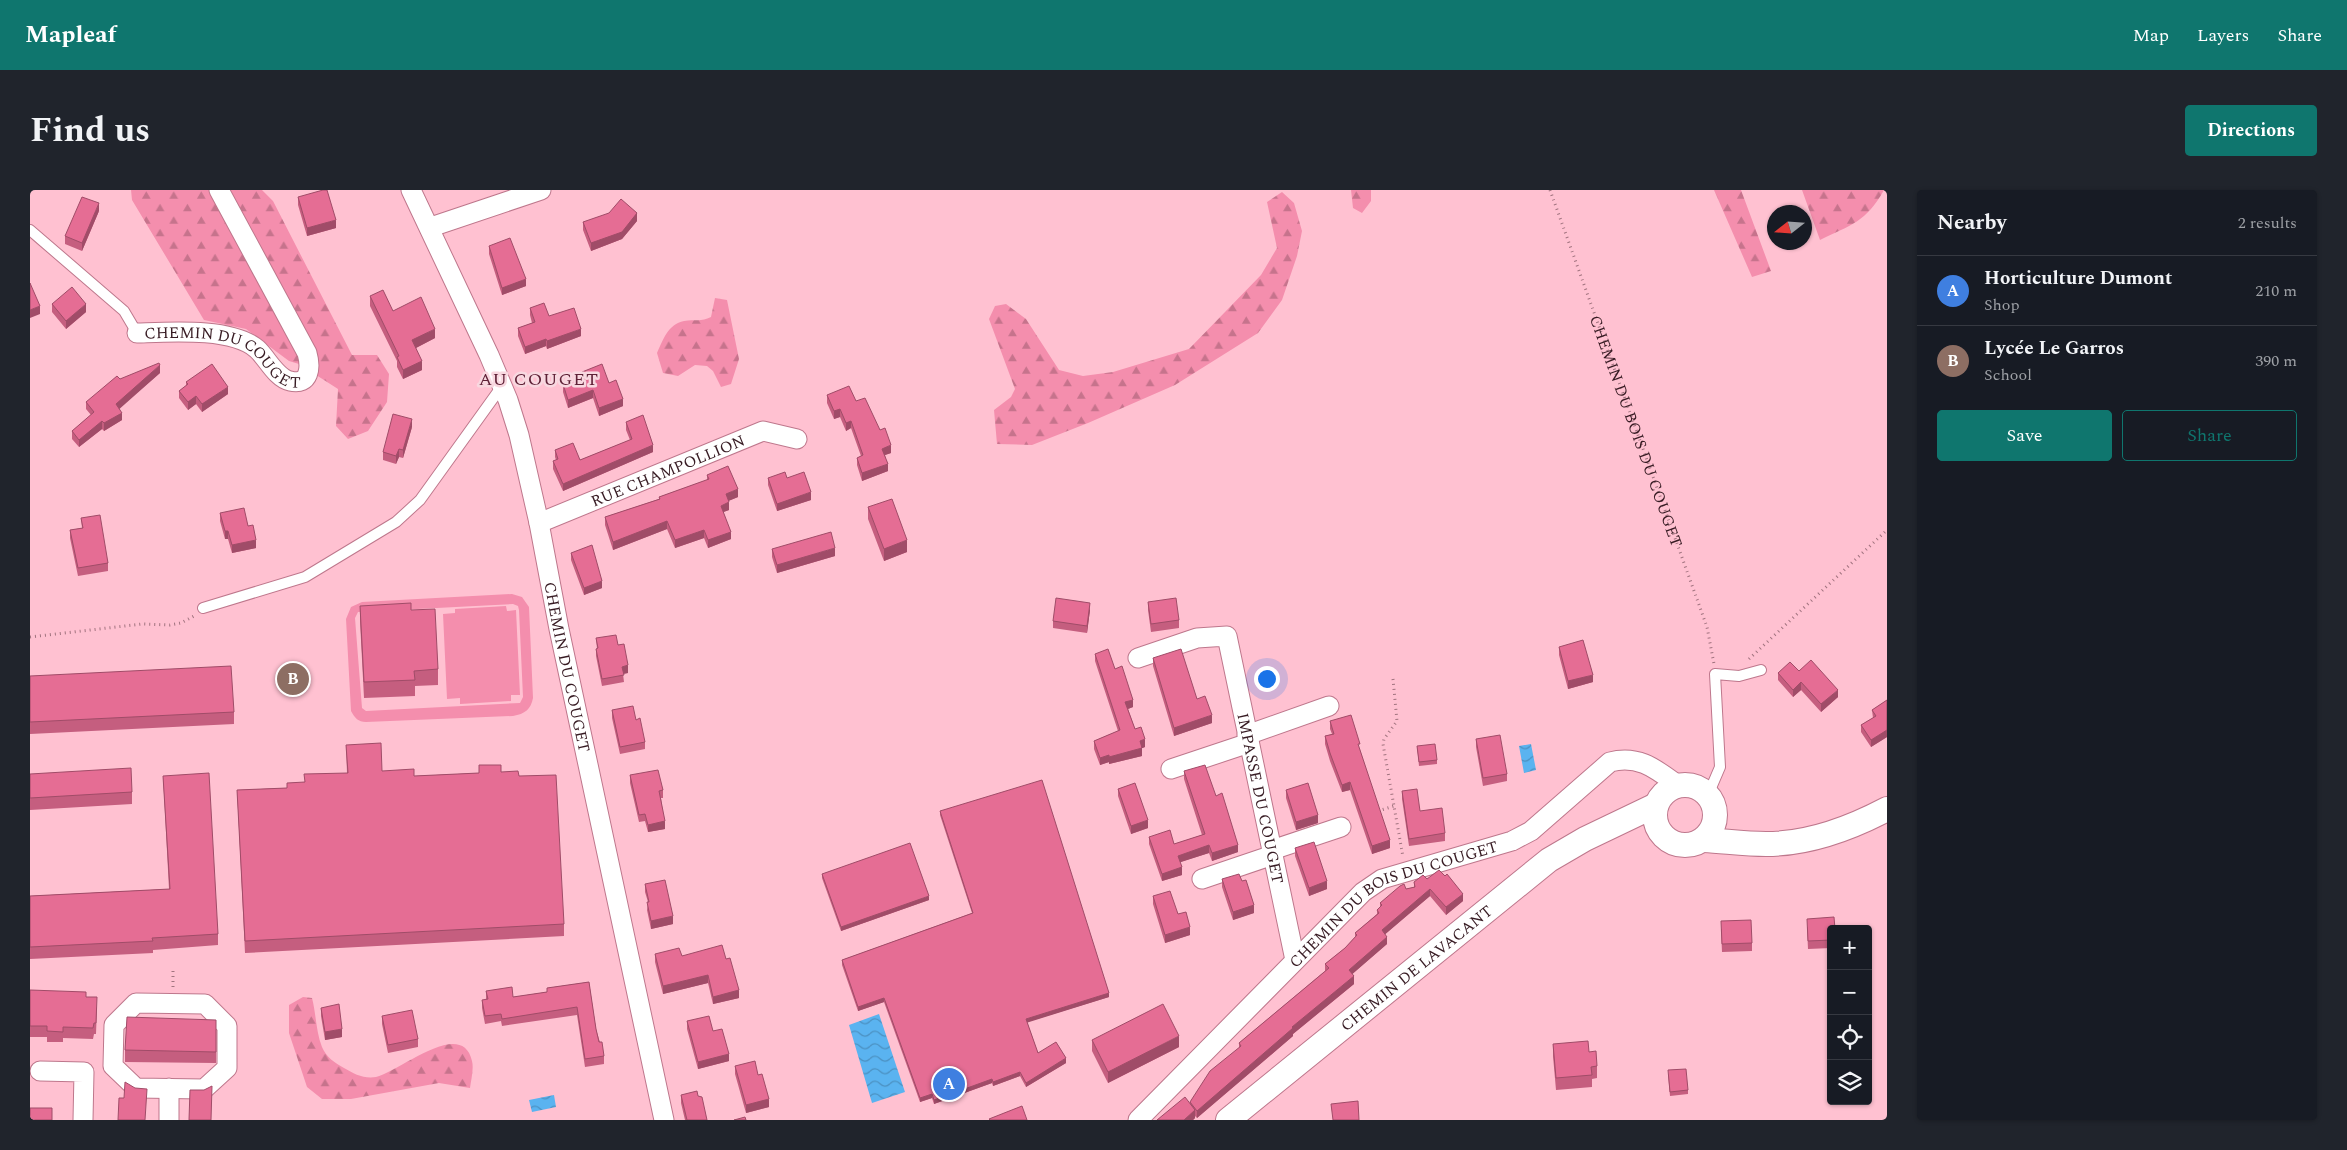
<!DOCTYPE html>
<meta charset="utf-8">
<style>
:root{--surface:#171b24;--page:#20242c;--text:#f1f3f6;--muted:#9ea1a6;--line:#363941;--accent:#0f766e}
body{margin:0;font-family:Spectral,serif;background:var(--page);color:var(--text)}
.controls{position:absolute;right:15px;bottom:15px;display:grid;overflow:hidden;border-radius:5px;box-shadow:0 1px 4px #0004}
.controls button{width:45px;height:45px;display:grid;place-items:center;padding:0;border:0;border-bottom:1px solid var(--line);background:var(--surface);color:var(--text);font:25px sans-serif}
.compass{position:absolute;left:1737px;top:15px;width:45px;height:45px;border-radius:50%;background:var(--surface);box-shadow:0 1px 4px #0004;rotate:253deg}
.you{position:absolute;left:1236px;top:488px;width:18px;height:18px;margin:-12px;border:4px solid #fff;border-radius:50%;background:#1a73e8;box-shadow:0 0 0 8px #1a73e833}
.badge{display:grid;place-items:center;width:32px;height:32px;border-radius:50%;background:var(--accent);color:#fff;font-size:16px;font-weight:700}
.pin{position:absolute;translate:-50% -50%;border:2px solid #fff;box-shadow:0 1px 5px #0006}
.list{margin:0;padding:0;list-style:none}
h2{display:flex;justify-content:space-between;align-items:center;height:65px;margin:0;padding:0 20px;font-size:21px}
h2 small{font-size:16px;font-weight:400;color:var(--muted)}
.list li{display:grid;grid-template-columns:32px 1fr auto;gap:15px;align-items:center;box-sizing:border-box;height:70px;padding:0 20px;border-top:1px solid var(--line)}
.list b{display:block;font-size:19px;white-space:nowrap}
.list p{margin:0;font-size:16px;white-space:nowrap;color:var(--muted)}
.list em{font-size:16px;font-style:normal;color:var(--muted)}
.actions{display:flex;gap:10px;padding:15px 20px}
.actions a{flex:1;padding:11px 0;border:1px solid var(--accent);border-radius:5px;text-align:center;font-size:18px;color:var(--accent)}
.actions .main{background:var(--accent);color:#fff}
.icon{flex:none;width:28px;height:28px;fill:none;stroke:currentColor;stroke-width:2;stroke-linecap:round;stroke-linejoin:round}
.map{position:relative;flex:none;width:1857px;height:930px;overflow:hidden;border-radius:5px}
header{display:flex;align-items:center;gap:30px;box-sizing:border-box;height:70px;padding:0 25px;background:var(--accent);color:#fff}
header strong{font-size:24px}
nav{display:flex;gap:28px;margin-inline-start:auto;font-size:18px}
.intro{display:flex;align-items:center;justify-content:space-between;box-sizing:border-box;height:120px;padding:0 30px}
h1{margin:0;font-size:35px}
.button{padding:12px 22px;border-radius:5px;background:var(--accent);color:#fff;font-size:18px;font-weight:700}
main{display:flex;gap:30px;padding:0 30px}
aside{flex:1;background:var(--surface);border-radius:5px;box-shadow:0 1px 4px #0004}
.map>svg:first-child{display:block}
</style>
<header>
<strong>Mapleaf</strong>
<nav><a>Map</a><a>Layers</a><a>Share</a></nav>
</header>
<div class="intro"><h1>Find us</h1><a class="button">Directions</a></div>
<main>
<div class="map">
<svg width="1857" height="930" viewBox="0 0 1857 930">
<defs>
<pattern id="forest-firs" width="22" height="20" patternUnits="userSpaceOnUse" patternTransform="scale(1.25)"><rect width="22" height="20" fill="#f48ead"/><path d="M5 1l3.5 6h-7zM16 11l3.5 6h-7z" fill="#c6738c"/></pattern>
<pattern id="water-waves" width="16" height="10" patternUnits="userSpaceOnUse" patternTransform="scale(1.25)"><rect width="16" height="10" fill="#5ab3f0"/><path d="M0 5q4-4 8 0t8 0" fill="none" stroke="#4b91c2"/></pattern>
</defs>
<rect width="100%" height="100%" fill="#ffc1d1"/>
<!-- grass -->
<path fill="#f48ead" fill-rule="evenodd" d="M482,404L492,407L499,417L503,508C501,519 495,524 483,526L336,532C328,532 325,528 321,521L316,429L321,417L332,412ZM483,414L488,416L489,420L493,507L490,513L336,521L332,518L325,428L328,422Z
M476,416L477,421L486,420L490,505H481V511L430,514V508L417,509L413,424L425,423V419Z"/>
<!-- forest -->
<path fill="url(#forest-firs)" d="M101,0H232L243,11L322,165H347L359,184L357,212L338,241L318,249L306,236L308,199L269,174L259,171L216,139L174,130L102,10Z
M1321,0H1341V11L1332,23L1323,18Z
M1684,0H1711L1741,81L1722,87Z
M1772,0H1854C1836,32 1821,35 1790,50Z
M1252,2L1264,13L1272,41L1267,66L1252,110L1228,143L1145,195L1058,233L1002,255L967,254L964,220L981,207L985,199L959,129L965,116L976,114L996,129L1029,180L1053,186L1083,182L1159,159L1231,85L1247,58L1237,12Z
M685,108L697,110L709,169L701,194L691,197L683,181L677,176L665,175L648,186L633,183L627,163C633,150 638,134 654,131C665,129 671,132 681,127Z
M273,807L282,808C286,823 286,842 292,857C296,867 305,873 314,878C324,884 334,889 346,887C369,882 432,827 442,871C444,879 441,890 440,898L409,893L321,909H292L277,897L259,843V815Z"/>
<!-- water -->
<path fill="url(#water-waves)" d="M1501,554L1506,580L1494,583L1489,556Z
M849,824L875,902L842,913L819,835Z
M524,905L526,917L502,922L499,910Z"/>
<g fill="none" stroke-linecap="round" stroke-linejoin="round">
<!-- service casing -->
<g stroke="#be778c" stroke-width="12">
<path id="service" d="M0,40L94,121L107,143
M173,418L275,387L366,332L390,310L472,196
M1678,605L1690,577L1685,484L1709,486L1731,480"/>
</g>
<!-- minor casing -->
<g stroke="#be778c" stroke-width="21">
<g id="minor">
<path id="s2" d="M381,0L459,165L478,210L489,245L509,333L529,439L634,930"/>
<path d="M401,37L511,0"/>
<path id="s3" d="M107,143C138,142 202,137 227,159C237,168 246,188 260,191C280,196 281,177 277,163L189,0"/>
<path id="s4" d="M509,333L733,241L767,249"/>
<path id="s5" d="M1108,468L1167,448L1197,446L1265,770"/>
<path d="M1217,545L1299,516"/>
<path d="M1141,579L1219,553"/>
<path d="M1242,660L1311,637"/>
<path d="M1172,689L1243,665"/>
<path d="M106,813L175,814L197,836V878L174,899L106,898L83,876L84,835Z"/>
<path d="M10,881L54,882L53,930"/>
<path d="M139,930V898"/>
<path id="s6" d="M1108,930L1333,702L1352,689L1482,651L1501,641L1580,572C1609,564 1627,580 1649,596"/>
</g>
</g>
<!-- tertiary casing -->
<g stroke="#be778c" stroke-width="26">
<g id="tertiary">
<circle cx="1655" cy="625" r="30"/>
<path d="M1674,650C1694,651 1715,654 1736,654C1779,654 1819,639 1857,619"/>
<path id="s7" d="M1198,930L1519,670L1555,649L1626,615"/>
</g>
</g>
<!-- path -->
<g stroke="#a1737f" stroke-width="3" stroke-dasharray="1 4" stroke-linecap="butt">
<path id="s1" d="M1520,0L1677,437L1684,474"/>
<path d="M0,447L112,434L140,435L151,433L164,426"/>
<path d="M1719,469L1857,340"/>
<path d="M1363,489L1367,531L1354,549L1353,554L1373,667"/>
<path d="M1348,621L1364,616"/>
<path d="M143,797V777"/>
</g>
<!-- service -->
<use href="#service" stroke="#fff" stroke-width="10"/>
<!-- minor -->
<use href="#minor" stroke="#fff" stroke-width="19"/>
<!-- tertiary -->
<use href="#tertiary" stroke="#fff" stroke-width="24"/>
</g>
<!-- wall -->
<path fill="#c55e7f" d="M268,7L306,38L277,46L268,15Z
M69,21L52,61L35,54V46Z
M607,31L592,49L561,61L553,40V32Z
M459,56L496,96L472,105L459,64Z
M340,106L405,148L386,158L392,180L373,189L367,177V171L340,116Z
M22,114L56,122L36,139L22,122Z
M500,118L519,126L551,146L517,159L516,156L495,164L488,146V138L502,133L500,125Z
M552,182L579,193L593,216L569,226L563,208L538,218L533,202V194L552,187Z
M130,183L89,218L92,230L74,241L72,239L49,257L42,249V241L61,225L56,219V212L90,189Z
M156,192L198,204L172,222L166,214L158,220L149,208V201L156,196Z
M797,205L826,211L850,240L861,263L855,265L858,281L832,291L827,275V268L831,266L821,238L816,241L810,227L804,229L797,213Z
M596,232L623,262L533,301L523,279V271L526,270L525,267V260L550,270L600,250L596,240Z
M382,237L373,268L369,267L366,274L353,270V262Z
M677,285L708,307L698,311L699,320L693,322L701,349L678,358L674,348L645,358L637,339L583,360L575,335V327L629,309V307L677,290Z
M738,288L781,310L747,321L738,295Z
M838,317L877,362L854,371L838,329Z
M190,323L218,336L226,358L202,363L198,349H195L190,331Z
M51,328L78,373V381L48,386L40,348V340L52,338Z
M742,359L805,366L747,383L742,367Z
M541,363L572,398L554,405L541,370Z
M1118,412L1149,430V438L1121,442L1118,420Z
M330,416L381,420L408,479V495L385,496V506L334,508L330,431Z
M1060,420L1057,443L1023,438V431Z
M566,448L588,455L598,483L593,484L594,492L572,496L566,466V459H567Z
M1529,457L1563,492L1538,499L1529,465Z
M1065,464L1085,479L1103,517L1098,519L1105,539L1115,557L1112,558V566L1079,574V572L1070,575L1064,559V551L1088,541L1065,471Z
M1123,468L1167,509L1182,533L1144,546L1123,476Z
M1769,481L1808,507L1791,522L1771,500L1763,507L1748,490V483Z
M0,486L204,522V534L0,544Z
M1857,510V547L1841,557L1831,542V535L1843,528L1842,520Z
M582,520L606,530L615,552V559L590,564L582,528Z
M1300,531L1330,560L1360,658L1342,664L1320,600L1312,602L1300,571L1295,554V546L1302,544L1300,539Z
M1446,549L1477,584V591L1453,596L1446,557Z
M316,555L352,581L384,586L471,582L489,586L534,734V746L215,763L207,600L257,598L274,592L317,583Z
M1387,556L1407,570V574L1389,576Z
M1154,581L1186,606L1208,662L1182,671L1179,663L1150,672L1152,685L1132,691L1119,654V647L1144,654L1172,645L1154,589Z
M0,584L102,602V614L0,620Z
M600,585L633,600V608H631L635,639L618,642L615,631L609,632L600,593Z
M133,586L188,744V755L123,760V763L0,769V706L139,699Z
M1088,599L1118,638L1101,644L1088,606Z
M1256,600L1288,633L1266,640L1256,608Z
M1372,601L1390,621L1415,643V651L1379,656L1372,609Z
M910,621L1079,807L997,832L1008,863L1036,873L996,897L990,886L963,896L962,893L904,914L902,908L890,912L854,812L828,821L812,775V770L942,723L910,625Z
M1265,658L1297,699L1279,706L1265,666Z
M792,684L899,710L811,741L792,688Z
M1192,689L1212,691L1224,723L1203,730L1192,697Z
M1397,689L1433,711L1416,725L1400,706L1355,744L1357,754L1322,784L1324,794L1263,844V846L1167,928L1165,926V928L1163,930H1127L1160,913V912L1209,858V853L1295,781V774L1315,758L1325,747V743L1347,724V720L1350,717V713L1376,699L1384,697V692Z
M615,694L643,734L621,739L617,720L618,712L615,702Z
M1123,706L1148,724L1160,745L1135,753L1123,714Z
M1777,737L1801,739V758L1778,759Z
M1691,739L1722,753V761L1692,762Z
M625,764L696,769L709,808L683,814L678,793L633,804L625,772Z
M559,792L566,839L574,866V874L555,877L547,825L472,836L471,831L455,834L452,818V810H456V801L483,807L517,802V798Z
M0,800L56,807L67,818L66,844H64L63,849L33,848V852H17V847H0Z
M291,818L312,847L295,850L291,826Z
M352,826L388,849V857L358,863L352,834Z
M186,830V873L95,872V860Z
M657,831L683,841L699,871L668,879L657,839Z
M1062,850L1149,857L1078,893L1062,861Z
M1523,854L1559,862L1567,876V888L1562,889V897L1526,900L1523,866Z
M705,876L728,885L739,917L716,923L705,884Z
M1638,884L1658,900V904L1640,906Z
M651,905L677,930H655L651,913Z"/>
<!-- shaded-wall -->
<path fill="#a04c68" d="M69,13V21L52,61V53Z
M607,23V31L592,49L561,61V53Z
M306,30V38L277,46V38Z
M496,89V96L472,105V98Z
M56,114V122L36,139V131Z
M10,116V124L0,128V120Z
M405,139V148L382,160V150Z
M551,139V146L517,159V151Z
M516,149V156L495,164V157Z
M392,171V180L373,189V180Z
M130,175V183L86,222V214Z
M198,197V204L172,222V214Z
M563,200V208L538,218V210Z
M166,206V214L158,220V212Z
M593,209V216L569,226V218Z
M810,219V227L804,229V221Z
M92,223V230L74,241V233Z
M382,229V237L373,268V260Z
M72,231V239L49,257V250Z
M821,231V238L816,241V233Z
M623,255V262L533,301V294Z
M861,255V263L852,266V259Z
M369,259V267L366,274V266Z
M858,274V281L832,291V283Z
M708,299V307L696,312V304Z
M781,302V310L747,321V314Z
M699,312V320L691,323V316Z
M637,331V339L583,360V352Z
M674,340V348L645,358V350Z
M195,341H198V349H195Z
M701,342V349L678,358V350Z
M226,350V358L202,363V355Z
M877,350V362L854,371V359Z
M805,358V366L747,383V375Z
M572,391V398L554,405V398Z
M1060,413V420L1057,443V436Z
M598,475V483L592,484V477Z
M1563,485V492L1538,499V491Z
M1771,492V500L1763,507V500Z
M1808,500V507L1791,522V514Z
M1103,510V517L1095,520V512Z
M1182,525V533L1144,546V538Z
M1857,540V547L1841,557V550Z
M1115,549V557L1110,559V551Z
M1112,558V566L1079,574V567Z
M1079,565V572L1070,575V568Z
M1320,592V600L1312,602V595Z
M1288,625V633L1266,640V632Z
M1118,630V638L1101,644V636Z
M635,631V639L618,642V635Z
M1360,650V658L1342,664V656Z
M1179,655V663L1148,673V666Z
M1208,655V662L1182,671V663Z
M1152,677V685L1132,691V684Z
M1297,691V699L1279,706V698Z
M1400,699V706L1352,747V740Z
M1433,704V711L1416,725V717Z
M899,706V710L811,741V737Z
M1224,715V723L1203,730V722Z
M643,726V734L621,739V731Z
M1160,737V745L1135,753V745Z
M1357,747V754L1319,787V780Z
M678,785V793L633,804V796Z
M1324,786V794L1263,844V846L1167,928V921L1262,837Z
M709,800V808L683,814V807Z
M1079,803V807L996,833V829Z
M854,808V812L828,821V817Z
M312,839V847L295,850V842Z
M1149,846V857L1078,893V882Z
M699,864V871L668,879V872Z
M1036,868V873L996,897V893Z
M990,882V886L963,896V892Z
M962,889V893L904,914V910Z
M902,904V908L890,912V908Z
M739,909V917L716,923V915Z
M1165,920V928L1163,930H1154Z"/>
<!-- building -->
<path fill="#e56d94" stroke="#a04c68" d="M293,0H297L306,30L277,38L268,7Z
M52,7L69,13L52,53L35,46Z
M591,9L607,23L592,42L561,53L553,32L579,23Z
M480,48L496,89L472,98L459,56Z
M0,93L10,116L0,120Z
M42,97L56,114L36,131L22,114Z
M353,100L363,121L391,107L405,139L382,150L392,171L373,180L367,167L369,166L340,106Z
M514,113L519,126L544,118L551,139L517,151L516,149L495,157L488,138L505,132L500,118Z
M129,173L130,175L86,214L92,223L74,233L72,231L49,250L42,241L64,222L56,212L87,186L90,189Z
M182,174L198,197L172,214L166,206L158,212L149,201L158,194L156,192Z
M572,174L579,193L586,190L593,209L569,218L563,200L538,210L533,194L554,186L552,182Z
M819,196L826,211L835,208L850,240L855,238L861,255L852,259L858,274L832,283L827,268L833,265L821,231L816,233L810,219L804,221L797,205Z
M363,224L382,229L373,260L369,259L366,266L353,262Z
M613,225L623,255L533,294L523,271L528,269L525,260L543,253L550,270L602,249L596,232Z
M698,276L708,299L696,304L699,312L691,316L701,342L678,350L674,340L645,350L637,331L583,352L575,327L630,309L629,307L679,289L677,285Z
M755,282L757,288L774,282L781,302L747,314L738,288Z
M862,309L877,350L854,359L838,317Z
M214,318L218,336L223,335L226,350L202,355L198,341H195L190,323Z
M70,325L78,373L48,378L40,340L53,338L51,328Z
M801,342L805,358L747,375L742,359Z
M562,355L572,391L554,398L541,363Z
M1026,408L1060,413L1057,436L1023,431Z
M1146,408L1149,430L1121,434L1118,412Z
M381,413V420L405,419L408,479L384,481L385,490L334,492L330,416Z
M586,445L588,455L594,454L598,475L592,477L594,485L572,489L566,459L568,458L566,448Z
M1553,450L1563,485L1538,491L1529,457Z
M1078,459L1085,479L1092,476L1103,510L1095,512L1105,539L1111,537L1115,549L1110,551L1112,558L1079,567V565L1070,568L1064,551L1090,540L1065,464Z
M1151,459L1167,509L1175,506L1182,525L1144,538L1123,468Z
M1781,470L1808,500L1791,514L1771,492L1763,500L1748,483L1760,472L1769,481Z
M201,476L204,522L0,532V486Z
M1857,510V540L1841,550L1831,535L1846,526L1842,520Z
M603,516L606,530L610,528L615,552L590,557L582,520Z
M1321,525L1330,554H1328L1360,650L1342,656L1320,592L1312,595L1300,563L1295,546L1304,544L1300,531Z
M1470,545L1477,584L1453,588L1446,549Z
M351,553L352,581L384,579V586L449,583V575H471V582L488,581L489,586L526,585L534,734L215,751L207,600L257,598V593L275,592L274,584L318,583L316,555Z
M1405,554L1407,570L1389,572L1387,556Z
M1175,575L1186,606L1192,603L1208,655L1182,663L1179,655L1148,666L1152,677L1132,684L1119,647L1140,640L1144,654L1175,644L1154,581Z
M101,578L102,602L0,608V584Z
M628,580L633,600L629,601L635,631L618,635L615,624L609,625L600,585Z
M179,583L188,744L122,748L123,751L0,757V706L140,699L133,586Z
M1012,590L1079,803L996,829L1008,863L1026,852L1036,868L996,893L990,882L963,892L962,889L904,910L902,904L890,908L854,808L828,817L812,770L943,723L910,621Z
M1105,593L1118,630L1101,636L1088,599Z
M1278,593L1288,625L1266,632L1256,600Z
M1387,599L1390,621L1412,618L1415,643L1379,649L1372,601Z
M1284,652L1297,691L1279,698L1265,658Z
M880,653L899,706L811,737L792,684Z
M1409,680L1415,686L1417,684L1433,704L1416,717L1400,699L1352,740L1357,747L1319,780L1324,786L1262,837L1263,838L1167,921L1160,912L1180,881L1211,856L1209,853L1299,778L1295,774L1315,758L1327,745L1325,743L1349,723L1347,720L1352,715L1350,713L1370,696L1374,694L1376,699L1385,697L1384,692L1393,685L1397,689Z
M1209,684L1212,691L1216,690L1224,715L1203,722L1192,689Z
M635,690L643,726L621,731L617,712H619L615,694Z
M1140,701L1148,724L1156,722L1160,737L1135,745L1123,706Z
M1804,727L1805,739H1801V750L1778,751L1777,729Z
M1721,730L1722,753L1692,754L1691,731Z
M692,755L696,769L700,768L709,800L683,807L678,785L633,796L625,764L649,758L652,766Z
M559,792L566,839L569,852H572L574,866L555,869L547,817L472,829L471,824L455,826L452,810L458,809L456,801L482,797L483,807L517,802V798Z
M0,800L56,802V807H67L66,833H64L63,838L33,837V842L17,841V836H0Z
M309,814L312,839L295,842L291,818Z
M1133,814L1149,846L1078,882L1062,850Z
M382,820L388,849L358,855L352,826Z
M679,826L683,841L692,839L699,864L668,872L657,831Z
M97,827L186,830V862L95,860Z
M1558,851L1559,862L1566,861L1567,876L1561,877L1562,885L1526,888L1523,854Z
M725,871L728,885L732,884L739,909L716,915L705,876Z
M1656,879L1658,900L1640,902L1638,880Z
M95,892L105,898L117,899L115,930H88L89,908H94Z
M182,896L181,930H159L160,900H174Z
M667,901L668,906L672,907L677,930H657L651,905Z
M1155,907L1165,920L1154,930H1127Z
M1328,911L1329,930H1303L1301,914Z
M992,916L997,930H960L959,929Z
M0,918H22V930H0Z
M715,927L716,930H704Z"/>
<g text-anchor="middle" stroke-width="5" stroke-linejoin="round" paint-order="stroke">
<!-- street labels -->
<g font-size="16" fill="#371b23" stroke="#f8d8e0">
<text dy="6" stroke="none"><textPath href="#s3" startOffset="94">CHEMIN DU COUGET</textPath></text>
<text dy="6" stroke="none"><textPath href="#s1" startOffset="256">CHEMIN DU BOIS DU COUGET</textPath></text>
<text dy="6" stroke="none"><textPath href="#s4" startOffset="139">RUE CHAMPOLLION</textPath></text>
<text dy="6" stroke="none"><textPath href="#s2" startOffset="505">CHEMIN DU COUGET</textPath></text>
<text dy="6" stroke="none"><textPath href="#s5" startOffset="258">IMPASSE DU COUGET</textPath></text>
<text dy="6" stroke="none"><textPath href="#s6" startOffset="341">CHEMIN DU BOIS DU COUGET</textPath></text>
<text dy="6" stroke="none"><textPath href="#s7" startOffset="242">CHEMIN DE LAVACANT</textPath></text>
</g>
<!-- neighbourhood labels -->
<g font-size="18" letter-spacing="1" fill="#5f2137" stroke="#f8d8e0">
<text x="509" y="195">AU COUGET</text>
</g>
</g>
</svg>
<div class="controls">
<button>+</button>
<button>−</button>
<button><svg class="icon" aria-label="locate" viewBox="0 0 24 24"><circle cx="12" cy="12" r="6"/><path d="M12 2v4M12 18v4M2 12h4M18 12h4"/></svg></button>
<button><svg class="icon" aria-label="layers" viewBox="0 0 24 24"><path d="M12 4l9 5-9 5-9-5zM3 14l9 5 9-5"/></svg></button>
</div>
<svg class="compass" viewBox="-18 -18 36 36"><path d="M0-13l5 13h-10z" fill="#e53935"/><path d="M0 13l5-13h-10z" fill="#9ea1a6"/></svg>
<div class="you"></div>
<div class="pin badge" style="left:919px;top:894px;background:#3f7fe0">A</div>
<div class="pin badge" style="left:263px;top:489px;background:#8d6e63">B</div>
</div>
<aside>
<h2>Nearby<small>2 results</small></h2>
<ul class="list">
<li><span class="badge" style="background:#3f7fe0">A</span><div><b>Horticulture Dumont</b><p>Shop</p></div><em>210 m</em></li>
<li><span class="badge" style="background:#8d6e63">B</span><div><b>Lycée Le Garros</b><p>School</p></div><em>390 m</em></li>
</ul>
<div class="actions"><a class="main">Save</a><a>Share</a></div>
</aside>
</main>
